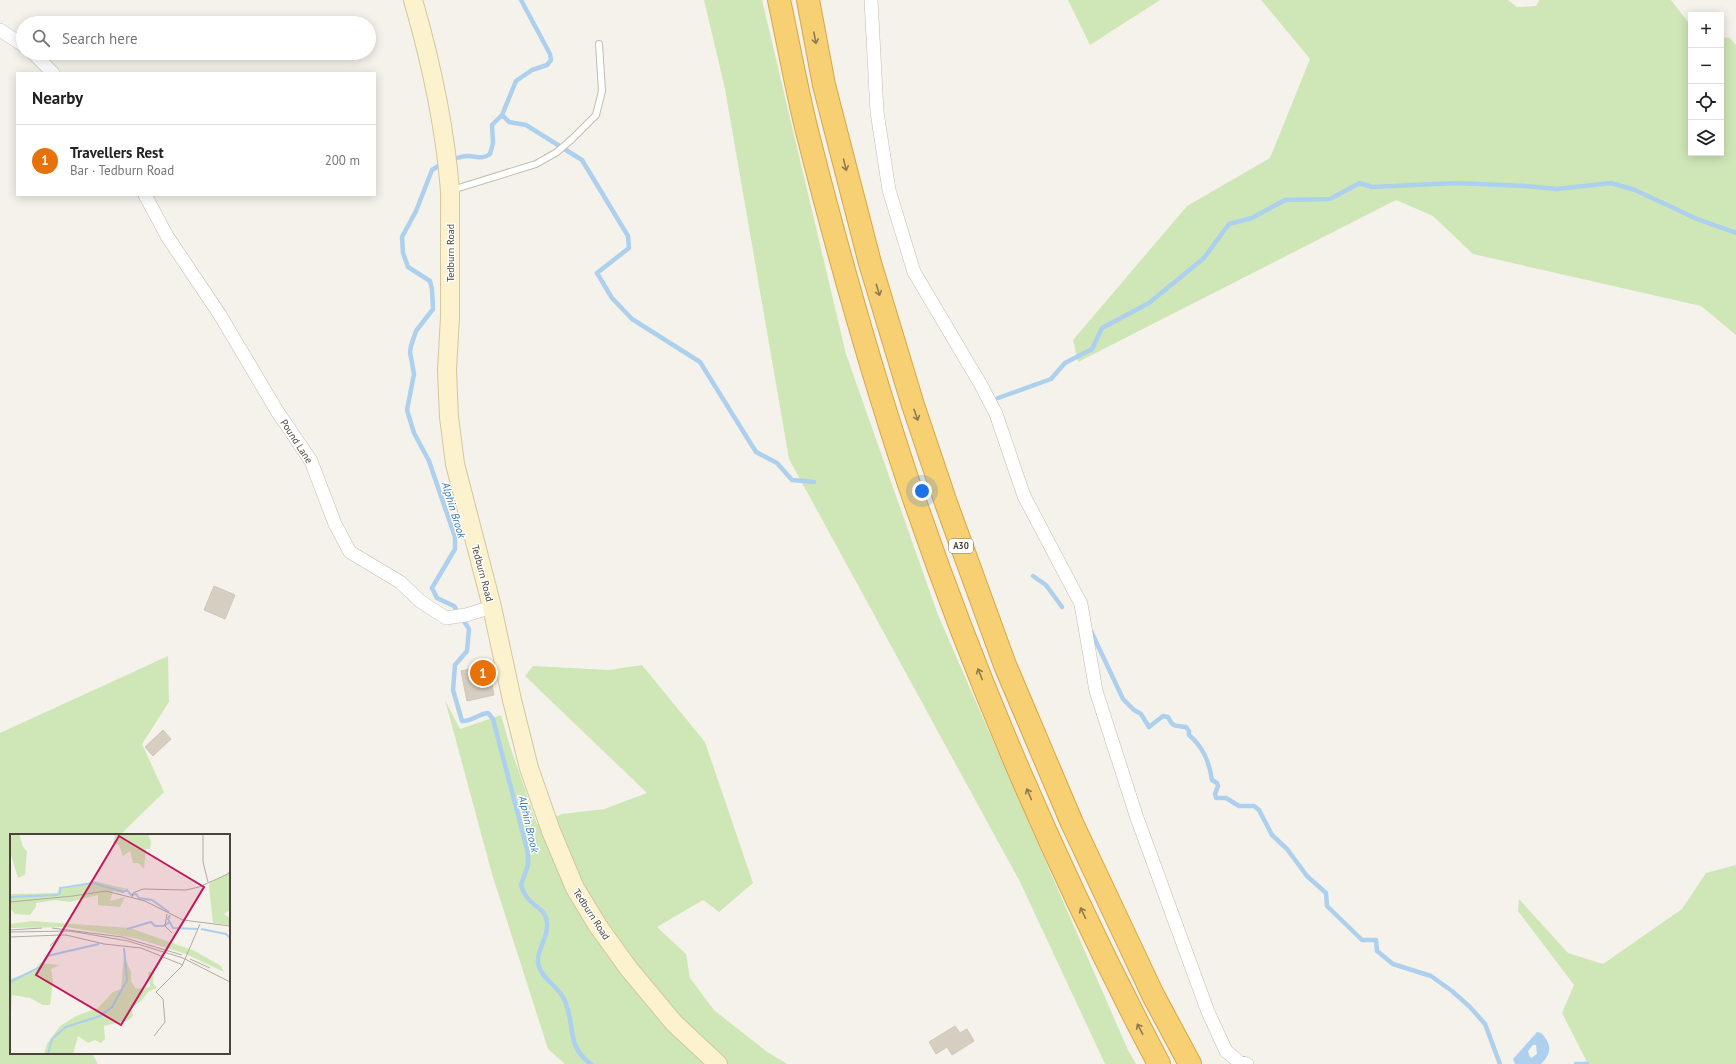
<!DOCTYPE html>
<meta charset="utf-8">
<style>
:root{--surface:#fff;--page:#f6f6f6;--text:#222;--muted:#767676;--line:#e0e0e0;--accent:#1a73e8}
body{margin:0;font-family:"PT Sans",sans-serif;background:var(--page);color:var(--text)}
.controls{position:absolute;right:12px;top:12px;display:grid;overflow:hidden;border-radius:0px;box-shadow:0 2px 10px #0003}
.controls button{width:36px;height:36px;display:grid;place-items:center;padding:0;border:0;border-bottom:1px solid var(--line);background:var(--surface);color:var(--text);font:20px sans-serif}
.you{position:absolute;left:922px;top:491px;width:14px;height:14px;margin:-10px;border:3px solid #fff;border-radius:50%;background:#1a73e8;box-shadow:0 0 0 6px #1a73e833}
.badge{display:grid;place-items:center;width:26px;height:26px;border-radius:50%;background:var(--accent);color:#fff;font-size:13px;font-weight:700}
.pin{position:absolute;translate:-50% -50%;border:2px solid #fff;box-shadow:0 1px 4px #0006}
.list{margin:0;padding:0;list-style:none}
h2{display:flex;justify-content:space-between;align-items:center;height:52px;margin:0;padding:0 16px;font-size:17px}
h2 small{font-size:13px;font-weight:400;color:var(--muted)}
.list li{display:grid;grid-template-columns:26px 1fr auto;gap:12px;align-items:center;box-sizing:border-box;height:72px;padding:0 16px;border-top:1px solid var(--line)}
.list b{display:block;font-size:15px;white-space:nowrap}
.list p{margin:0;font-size:13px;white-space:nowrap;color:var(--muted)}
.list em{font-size:13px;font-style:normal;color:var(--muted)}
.icon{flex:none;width:22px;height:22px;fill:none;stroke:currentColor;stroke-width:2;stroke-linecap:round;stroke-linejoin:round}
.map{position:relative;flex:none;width:1736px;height:1064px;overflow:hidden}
.search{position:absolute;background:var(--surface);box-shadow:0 2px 10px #0003;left:16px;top:16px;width:360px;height:44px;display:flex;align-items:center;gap:10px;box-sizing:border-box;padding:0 14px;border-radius:22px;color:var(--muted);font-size:15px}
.panel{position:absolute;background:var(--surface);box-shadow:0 2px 10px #0003;left:16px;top:72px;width:360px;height:124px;border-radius:0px}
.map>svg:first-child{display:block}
</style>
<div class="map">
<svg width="1736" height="1064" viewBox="0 0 1736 1064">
<rect width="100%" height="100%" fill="#f5f2eb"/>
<!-- green -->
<path fill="#cfe7b7" d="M704,0H762L846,354L938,615L1128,1050L1136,1064H1105L1020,882L789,459L725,89Z
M1068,0H1160L1090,45Z
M1261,0H1508L1517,7L1536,6L1539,0H1671L1691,26V153H1721V37L1730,38L1736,45V335L1701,306L1473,254L1433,216L1396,200L1078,362L1073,340L1187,206L1270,158L1310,59Z
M168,656L169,702L142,744L164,792L120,835H11V1053H92L98,1064H0V733Z
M642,665L705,742L753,883L719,912L703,900L657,927L686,954L690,978L714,1010L766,1051L787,1064H565L548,1049L492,874L445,700L460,729L501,715L509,743L537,824L562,814L604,809L647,793L525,676L533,666L609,670Z
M1736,865V1064H1588L1562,1013L1574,985L1518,911L1519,899L1568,953L1603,964L1682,909L1706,873Z"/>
<!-- water -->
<path fill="#acd0ee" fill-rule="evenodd" d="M1537,1032L1541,1033C1552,1044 1552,1053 1541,1064H1515L1513,1059ZM1533,1045H1536L1537,1054L1531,1058L1529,1055L1528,1051Z"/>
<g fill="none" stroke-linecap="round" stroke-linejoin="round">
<!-- stream -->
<path stroke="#acd0ee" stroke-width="4.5" d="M502,115L509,122L526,125L582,160L628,236L629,248L597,273L612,298L632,319L700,362L756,452L777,463L792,480L814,482
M451,160C457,158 462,156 468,156C477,156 482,160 490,154L493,143L492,125L502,115L516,81L532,70L547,65L551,60L550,54L521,0
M443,163L432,170L416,211L402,237L403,253L408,267L430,281L432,289L433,309L416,331L411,346L410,352L414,374L407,410L414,433L429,461L455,537V549L432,588L437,598L454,606L469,629L467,651L455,665L453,690L462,721C471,722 478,714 488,713L493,719L528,853V865L521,885C523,891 525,896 530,901C534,905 542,909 545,915C553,932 536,950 538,962C540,979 558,985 564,999C576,1024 565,1046 591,1064
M998,398L1051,379L1065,363L1092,349L1102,328L1149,303L1204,258L1229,224L1252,218L1285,200L1330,199L1360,183L1372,187L1456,183L1526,186L1557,189L1611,183L1635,190L1697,219L1736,233
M1033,576L1046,585L1062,607
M1091,631L1123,699L1134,710L1141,714L1149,727L1163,716L1168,717C1173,728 1175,725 1186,727L1189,731V735C1203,747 1209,761 1212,780L1217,783L1218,786L1215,794L1216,798H1226L1239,806H1254L1259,810L1272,835L1287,849L1307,876L1326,893L1327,906L1362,940H1376L1377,951L1393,964L1431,976L1452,991L1470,1007L1485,1024L1500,1064
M1576,1064H1587"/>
</g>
<!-- building -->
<path fill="#d6cfc1" stroke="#d1c7b5" d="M214,586L235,595L225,619L204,610Z
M488,665L494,695L467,701L461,671Z
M163,730L171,739L153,756L145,747Z
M955,1026L960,1033L967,1029L974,1041L952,1055L947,1047L936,1054L929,1042Z"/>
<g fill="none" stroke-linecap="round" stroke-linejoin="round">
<!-- lane casing -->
<g stroke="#c3bdb1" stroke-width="8">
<path id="lane" d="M452,190L536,164L557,152L572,139L596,115L602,91L599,44"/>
</g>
<!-- street casing -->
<g stroke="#c3bdb1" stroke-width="14">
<path id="street" d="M871,0L877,112L889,190L914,272L981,385L996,414L1024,496L1081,604L1096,691L1137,818L1208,1012L1226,1051L1239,1062L1247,1064
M0,30L23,45
M33,53L53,73
M145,195L167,236L220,315L277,411L311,461L335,524L350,552L400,582L420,601L446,618L466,615L492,607"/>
</g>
<!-- secondary casing -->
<g stroke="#d2c79d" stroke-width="20">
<path id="secondary" d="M413,0C431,62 445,127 450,191V317L447,370L449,417L455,464L492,607L512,700L529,768L551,831L575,888L598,926L629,969L674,1023L718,1064"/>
</g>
<!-- highway casing -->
<g stroke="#d7a644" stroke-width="24">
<path id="highway" d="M779,0C789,46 797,93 809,139C838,253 870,367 907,478C975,680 1060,876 1159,1064
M808,0L824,85L870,263L913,405L946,503L1005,665L1072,823L1153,995L1190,1064"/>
</g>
<!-- lane -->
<use href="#lane" stroke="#fff" stroke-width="6"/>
<!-- street -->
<use href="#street" stroke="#fff" stroke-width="13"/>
<!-- secondary -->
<use href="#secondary" stroke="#fcf3ce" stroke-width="18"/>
<!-- highway -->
<use href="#highway" stroke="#f7d074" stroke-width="22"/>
</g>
<!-- one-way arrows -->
<defs><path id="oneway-shaft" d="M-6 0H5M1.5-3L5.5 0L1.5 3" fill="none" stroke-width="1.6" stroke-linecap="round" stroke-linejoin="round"/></defs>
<g stroke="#8f7b51">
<use href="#oneway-shaft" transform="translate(815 38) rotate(79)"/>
<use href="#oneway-shaft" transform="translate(845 165) rotate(76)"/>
<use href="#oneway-shaft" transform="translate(878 290) rotate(73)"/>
<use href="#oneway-shaft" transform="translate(916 415) rotate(71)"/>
<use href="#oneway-shaft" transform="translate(980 674) rotate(-112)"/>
<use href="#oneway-shaft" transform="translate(1029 794) rotate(-113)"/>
<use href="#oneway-shaft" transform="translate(1083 913) rotate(-116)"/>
<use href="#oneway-shaft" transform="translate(1140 1029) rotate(-118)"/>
</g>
<g text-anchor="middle" stroke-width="3" stroke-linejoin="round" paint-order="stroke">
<!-- shield labels -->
<rect fill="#fff" stroke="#807b74" stroke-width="1" x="949" y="539" width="24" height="14" rx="3"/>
<g font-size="9" font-weight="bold" fill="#494339">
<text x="961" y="549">A30</text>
</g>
<!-- street labels -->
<g font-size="10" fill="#494339" stroke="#fff">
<text transform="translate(450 253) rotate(-90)" y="4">Tedburn Road</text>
<text transform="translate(297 441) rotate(57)" y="4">Pound Lane</text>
<text transform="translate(483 573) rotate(75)" y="4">Tedburn Road</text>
<text transform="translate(592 914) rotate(57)" y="4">Tedburn Road</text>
</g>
<!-- water labels -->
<g font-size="11" font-style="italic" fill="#3679b1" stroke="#fff">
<text transform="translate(454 510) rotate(73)" y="4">Alphin Brook</text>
<text transform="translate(529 824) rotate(77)" y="4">Alphin Brook</text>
</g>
</g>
<!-- overview -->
<g transform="translate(10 834)">
<rect width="220" height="220" fill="#f5f2eb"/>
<path d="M0,0H9L13,13L17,17L15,41L8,44L0,17ZM101,0H138L141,8L140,15H136L134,35L128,29H123L120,17L113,22L109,11L103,10L105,2ZM220,38V76L214,80L220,84V91L203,89L199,53L200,49ZM84,47L117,55H114L113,59L103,57L100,67L115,63L110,73L88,71V61L60,68L46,66L26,69V73L20,81L5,80L0,74V60L47,59L50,53H64ZM22,87L120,94L185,117L211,132L214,138L176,120L125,104L56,93L0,94V90ZM114,122L121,138V147L126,155L140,153L138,138H144L143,149L147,154L139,157L131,167L121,174L123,182L119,186L94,192L95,205L91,209L85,206L78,209L68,202L63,220H34L37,210L50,192L66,182L88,174L103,158L111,155ZM30,129L50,131L41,135L43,147L40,171H33L20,164L2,161L0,197V145L24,137Z" fill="#cfe7b7"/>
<path fill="none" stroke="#acd0ee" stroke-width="2" d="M0,63L47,61L50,59V54L83,49L113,58L117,56L121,61L126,60L129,64L142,66L159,78M160,81L158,85L163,94L188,95M117,95L141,88L145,92H153L160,88M191,95L216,100L220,104M0,148L30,133L37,122L89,110M38,220L42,205L56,193L90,182L102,173L117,146L114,114"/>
<path fill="none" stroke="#b0aca4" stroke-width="1" d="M193,0V28L198,48M122,63L123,59L133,55L176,56L189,53L218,40L220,37M0,68L63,62L96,57L135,67L173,86L220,92M157,80L155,92L162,99M42,94L112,103L172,121M0,96L32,94M0,98L60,97L118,107L173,124L220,148M0,103L50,101M40,112L50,101H56L94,110L131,114L173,131M180,125L200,134M144,202L155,188L153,165L146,158L172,132L190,90"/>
<path fill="#c2185b" fill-opacity="0.15" stroke="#c2185b" stroke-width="2" d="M109,2L194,53L111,191L26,141Z"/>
<rect width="220" height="220" fill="none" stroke="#494339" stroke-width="2"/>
</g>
</svg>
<div class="controls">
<button>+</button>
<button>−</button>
<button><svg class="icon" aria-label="locate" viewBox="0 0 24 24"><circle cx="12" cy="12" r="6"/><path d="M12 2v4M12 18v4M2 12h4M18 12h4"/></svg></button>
<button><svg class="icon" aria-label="layers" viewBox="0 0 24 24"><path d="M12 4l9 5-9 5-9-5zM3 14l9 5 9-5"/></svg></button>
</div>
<div class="you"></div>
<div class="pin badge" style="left:483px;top:673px;background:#e8710a">1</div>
<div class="search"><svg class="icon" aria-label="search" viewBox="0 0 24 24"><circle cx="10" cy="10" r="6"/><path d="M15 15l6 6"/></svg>Search here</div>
<section class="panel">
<h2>Nearby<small></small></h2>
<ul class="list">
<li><span class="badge" style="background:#e8710a">1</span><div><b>Travellers Rest</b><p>Bar · Tedburn Road</p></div><em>200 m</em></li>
</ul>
</section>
</div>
